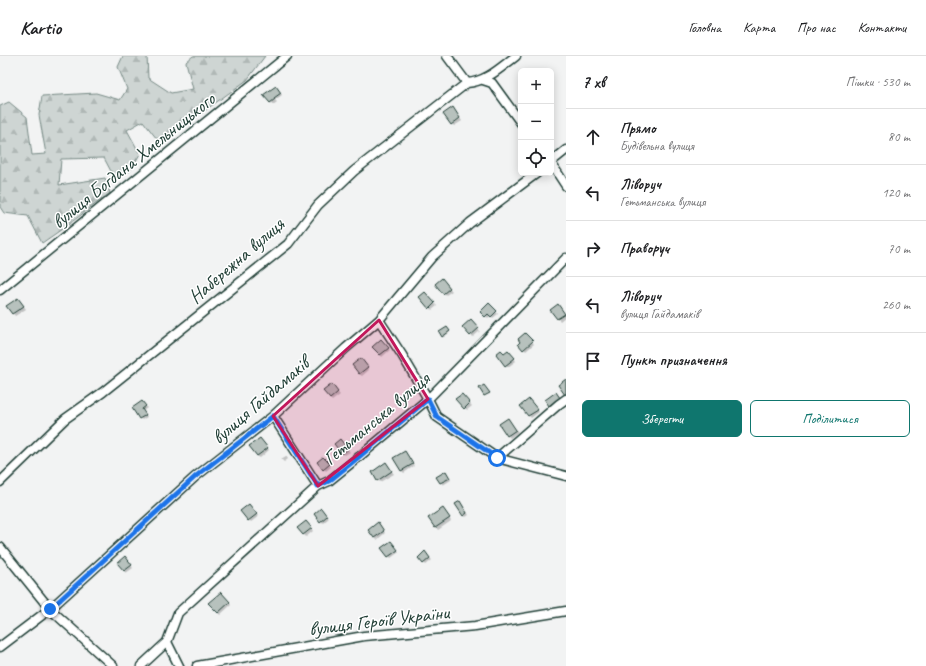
<!DOCTYPE html>
<html lang="uk">
<meta charset="utf-8">
<style>
:root{--surface:#fff;--page:#f2f2f2;--text:#202124;--muted:#757577;--line:#e0e0e0;--accent:#0f766e}
body{margin:0;font-family:Caveat,sans-serif;background:var(--page);color:var(--text)}
.controls{position:absolute;right:12px;top:12px;display:grid;overflow:hidden;border-radius:6px;box-shadow:0 2px 10px #0003}
.controls button{width:36px;height:36px;display:grid;place-items:center;padding:0;border:0;border-bottom:1px solid var(--line);background:var(--surface);color:var(--text);font:20px sans-serif}
.stop{position:absolute;width:12px;height:12px;margin:-9px;border:3px solid #1a73e8;border-radius:50%;background:#fff}
.stop.end{background:#1a73e8;border-color:#fff;box-shadow:0 1px 4px #0008}
.list{margin:0;padding:0;list-style:none}
h2{display:flex;justify-content:space-between;align-items:center;height:52px;margin:0;padding:0 16px;font-size:17px}
h2 small{font-size:13px;font-weight:400;color:var(--muted)}
.list li{display:grid;grid-template-columns:26px 1fr auto;gap:12px;align-items:center;box-sizing:border-box;height:56px;padding:0 16px;border-top:1px solid var(--line)}
.list b{display:block;font-size:15px;white-space:nowrap}
.list p{margin:0;font-size:13px;white-space:nowrap;color:var(--muted)}
.list em{font-size:13px;font-style:normal;color:var(--muted)}
.actions{display:flex;gap:8px;padding:12px 16px}
.actions a{flex:1;padding:9px 0;border:1px solid var(--accent);border-radius:6px;text-align:center;font-size:14px;color:var(--accent)}
.actions .main{background:var(--accent);color:#fff}
.icon{flex:none;width:22px;height:22px;fill:none;stroke:currentColor;stroke-width:2;stroke-linecap:round;stroke-linejoin:round}
.map{position:relative;flex:none;width:566px;height:610px;overflow:hidden}
header{display:flex;align-items:center;gap:24px;box-sizing:border-box;height:56px;padding:0 20px;background:var(--surface);border-bottom:1px solid var(--line)}
header strong{font-size:19px}
nav{display:flex;gap:22px;margin-inline-start:auto;font-size:14px}
main{display:flex}
aside{flex:1;background:var(--surface)}
.map>svg:first-child{display:block}
</style>
<header>
<strong>Kartio</strong>
<nav><a>Головна</a><a>Карта</a><a>Про нас</a><a>Контакти</a></nav>
</header>
<main>
<div class="map">
<svg width="566" height="610" viewBox="0 0 566 610">
<defs>
<pattern id="forest-firs" width="22" height="20" patternUnits="userSpaceOnUse"><rect width="22" height="20" fill="#ced5d3"/><path d="M5 1l3.5 6h-7zM16 11l3.5 6h-7z" fill="#b0b8b6"/></pattern>
</defs>
<rect width="100%" height="100%" fill="#f2f3f3"/>
<filter id="ink" filterUnits="userSpaceOnUse"><feTurbulence type="fractalNoise" baseFrequency=".025" numOctaves="2"/><feDisplacementMap in="SourceGraphic" scale="8" xChannelSelector="R" yChannelSelector="G"/><feConvolveMatrix kernelMatrix="1 2 1 2 8 2 1 2 1" color-interpolation-filters="sRGB"/></filter>
<g filter="url(#ink)">
<!-- forest -->
<path fill="url(#forest-firs)" stroke="#768984" d="M123,0H147L148,22L171,37L193,33L186,6L193,0H265L247,24L160,87L143,65L127,74L140,98L130,115L113,119L104,102L61,103L59,129L105,122L110,137L65,171L42,187L28,160L4,157L0,151V50L9,46L27,61L32,99L46,98L39,59L42,40L96,37L120,44L127,33L118,11Z"/>
<!-- shadow -->
<path fill="#0003" d="M278,33L282,39L275,44L277,46L273,49L265,39Z
M455,55L462,65L454,70L452,68Z
M442,224L452,235L446,239L436,228Z
M427,239L437,250L432,254L421,241Z
M18,243L26,253L15,260L8,250Z
M489,248L498,258L493,262L491,259L488,262L481,256Z
M560,252L566,260L560,265L552,254Z
M471,264L480,275L473,281L464,271Z
M447,272L450,276L444,281L441,276Z
M525,278L534,288L526,295L519,288Z
M381,285L390,294L382,301L374,291Z
M510,297L516,305L508,311L506,309L504,298Z
M363,306L369,314L362,320L359,318Z
M334,332L340,339L332,345L330,343Z
M462,339L472,350L467,354L457,344Z
M531,346L539,356L531,362L522,350Z
M144,348L147,352L143,355L147,361L142,364L133,352Z
M510,366L518,376L510,382L508,379Z
M262,385L269,394L260,402L257,400Z
M342,386L350,396L345,399L343,397Z
M405,396L414,410L404,417L401,414Z
M286,400L288,403L284,406L281,403Z
M323,402L331,411L326,415L318,406Z
M386,408L394,418L380,426L378,424Z
M448,419L451,424L443,429L438,421Z
M462,448L469,459L466,461L464,459Z
M249,449L259,460L251,466L242,455Z
M320,453L329,462L323,467L315,458Z
M445,456L451,465L438,474L430,462Z
M308,468L313,475L306,481L299,472Z
M380,470L385,477L377,484L374,481Z
M393,488L399,496L391,502L389,500Z
M425,497L432,504L426,509L419,502Z
M127,504L133,512L126,517L118,507Z
M221,537L231,549L220,559L210,547Z"/>
<!-- building -->
<path fill="#b7c1bd" stroke="#1f3d34" d="M276,30L281,37L274,42L275,43L270,47L263,39Z
M453,51L460,62L451,69L443,58Z
M442,222L450,232L443,238L435,228Z
M425,236L435,247L429,253L419,241Z
M18,242L24,250L12,258L6,250Z
M489,247L497,255L491,261L488,258L485,261L480,256Z
M558,248L565,258L557,263L550,254Z
M471,263L479,272L470,280L462,271Z
M447,271L450,275L442,281L439,276Z
M525,277L533,285L523,294L518,288L520,286L518,283Z
M381,283L389,292L380,299L372,291Z
M501,294L504,297L508,294L515,302L505,310L496,298Z
M361,302L368,311L359,318L352,309Z
M566,323V338L565,339L558,329Z
M332,328L338,336L330,343L323,335Z
M484,329L490,337L484,340L479,332Z
M556,336L560,342L549,350L545,344Z
M462,338L470,347L464,353L455,343Z
M529,343L538,354L528,360L520,350Z
M142,345L146,350L142,353L146,359L139,363L132,352Z
M508,362L516,374L507,380L499,368Z
M260,382L268,392L257,400L249,390Z
M340,383L348,393L342,398L334,388Z
M405,395L413,408L401,415L393,402Z
M323,401L330,408L323,414L317,406Z
M386,406L392,415L377,425L372,416Z
M446,415L450,422L440,427L436,421Z
M460,445L467,457L463,460L455,448Z
M249,448L257,458L248,465L240,455Z
M321,452L327,460L320,466L314,458Z
M443,452L450,462L435,472L428,462Z
M306,465L312,472L303,479L297,472Z
M378,466L384,475L374,482L368,474Z
M391,485L398,494L388,501L381,492Z
M425,495L430,502L423,508L418,502Z
M125,500L132,509L124,515L117,507Z
M221,536L230,546L218,557L208,547Z"/>
<g fill="none" stroke-linecap="round" stroke-linejoin="round">
<!-- street casing -->
<g stroke="#1f3d34" stroke-width="11">
<path id="street" d="M447,0L467,27
M483,24L492,27L521,67
M551,106L566,94
M551,107L566,130
M0,234L287,0
M379,264L402,299L428,343L437,361L497,402L566,420
M273,360L318,430
M497,402L559,348L566,343
M0,426L65,363L103,336L288,188L318,149L354,115L467,27C486,26 501,11 516,0
M0,491L50,553L113,610
M167,586L179,610
M0,591L50,553L195,421L273,360L346,292L379,264L432,201L470,167L537,117
M141,610L167,586L178,557L318,430L329,425L360,400L428,343L566,202
M197,610L364,580L475,570L566,555"/>
</g>
<!-- street -->
<use href="#street" stroke="#fff" stroke-width="8"/>
</g>
</g>
<g fill="none" stroke-linecap="round" stroke-linejoin="round" filter="url(#ink)">
<!-- route -->
<path stroke="#1a73e8" stroke-width="5" d="M50,553L195,421L273,360L318,430L329,425L360,400L428,343L437,361L497,402"/>
</g>
<!-- marked area -->
<path fill="#c2185b" fill-opacity="0.2" stroke="#c2185b" stroke-width="3" stroke-linejoin="round" d="M379,264L428,343L318,430L273,360Z"/>
<g text-anchor="middle" stroke-width="3" stroke-linejoin="round" paint-order="stroke">
<!-- street labels -->
<g font-size="20" fill="#1f3d34" stroke="#fff">
<text transform="translate(133 104) rotate(-39)" y="7">вулиця Богдана Хмельницького</text>
<text transform="translate(236 204) rotate(-41)" y="7">Набережна вулиця</text>
<text transform="translate(260 344) rotate(-41)" y="7">вулиця Гайдамаків</text>
<text transform="translate(376 362) rotate(-40)" y="7">Гетьманська вулиця</text>
<text transform="translate(379 564) rotate(-7)" y="7">вулиця Героїв України</text>
</g>
</g>
</svg>
<div class="controls">
<button>+</button>
<button>−</button>
<button><svg class="icon" aria-label="locate" viewBox="0 0 24 24"><circle cx="12" cy="12" r="6"/><path d="M12 2v4M12 18v4M2 12h4M18 12h4"/></svg></button>
</div>
<div class="stop" style="left:497px;top:402px"></div>
<div class="stop end" style="left:50px;top:553px"></div>
</div>
<aside>
<h2>7 хв<small>Пішки · 530 m</small></h2>
<ul class="list">
<li><svg class="icon" aria-label="ahead" viewBox="0 0 24 24"><path d="M12 20V5M6 11l6-6 6 6"/></svg><div><b>Прямо</b><p>Будівельна вулиця</p></div><em>80 m</em></li>
<li><svg class="icon" aria-label="left" viewBox="0 0 24 24"><path d="M17 20v-9H6M10 6l-5 5 5 5"/></svg><div><b>Ліворуч</b><p>Гетьманська вулиця</p></div><em>120 m</em></li>
<li><svg class="icon" aria-label="right" viewBox="0 0 24 24"><path d="M7 20v-9h11M14 6l5 5-5 5"/></svg><div><b>Праворуч</b></div><em>70 m</em></li>
<li><svg class="icon" aria-label="left" viewBox="0 0 24 24"><path d="M17 20v-9H6M10 6l-5 5 5 5"/></svg><div><b>Ліворуч</b><p>вулиця Гайдамаків</p></div><em>260 m</em></li>
<li><svg class="icon" aria-label="arrive" viewBox="0 0 24 24"><path d="M6 21V4h12l-3 4 3 4H6"/></svg><div><b>Пункт призначення</b></div></li>
</ul>
<div class="actions"><a class="main">Зберегти</a><a>Поділитися</a></div>
</aside>
</main>
